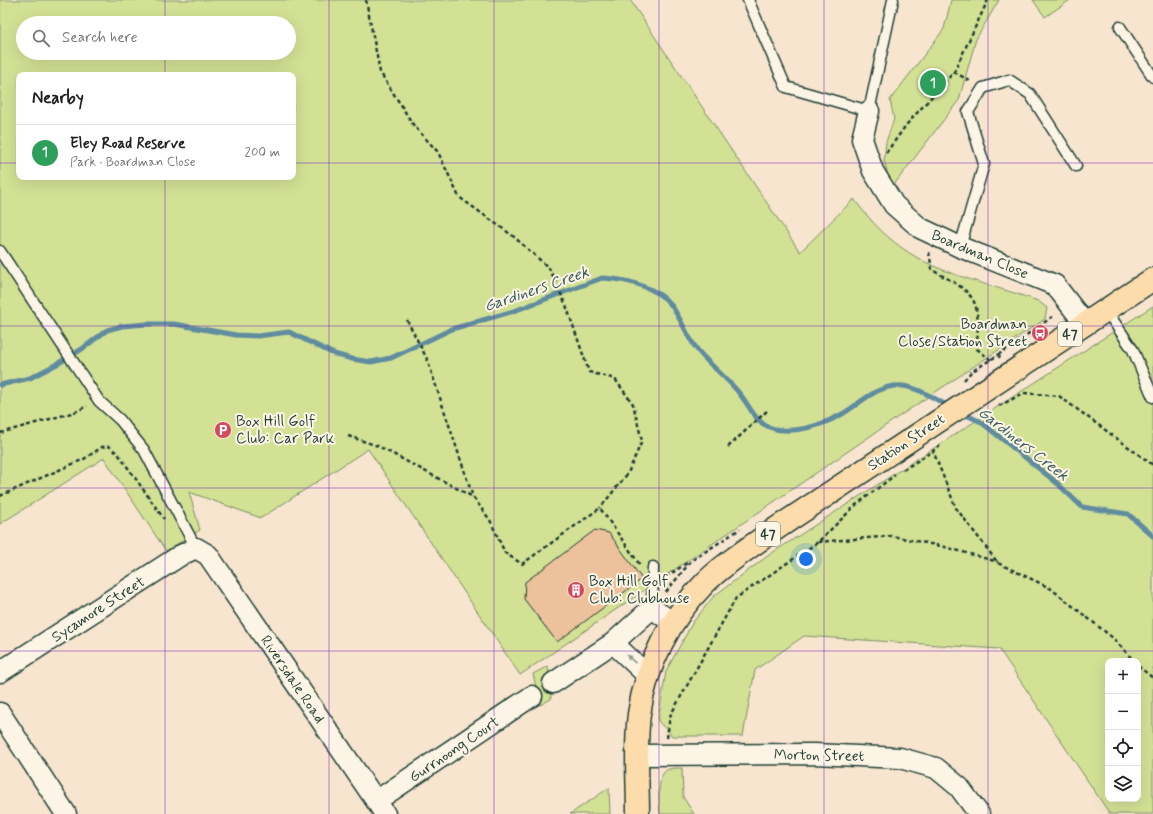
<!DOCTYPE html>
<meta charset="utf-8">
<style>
:root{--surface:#fff;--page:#f2f2f2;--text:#222;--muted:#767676;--line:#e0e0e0;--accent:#0b8043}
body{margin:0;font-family:Mynerve,sans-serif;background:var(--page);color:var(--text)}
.controls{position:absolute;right:12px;bottom:12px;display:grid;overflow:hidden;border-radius:8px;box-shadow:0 4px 16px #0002}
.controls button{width:36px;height:36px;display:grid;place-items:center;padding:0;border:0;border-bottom:1px solid var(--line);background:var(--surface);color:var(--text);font:20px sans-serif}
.you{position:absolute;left:806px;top:559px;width:14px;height:14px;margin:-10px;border:3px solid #fff;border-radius:50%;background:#1a73e8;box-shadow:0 0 0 6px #1a73e833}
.badge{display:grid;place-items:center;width:26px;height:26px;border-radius:50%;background:var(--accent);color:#fff;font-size:13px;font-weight:700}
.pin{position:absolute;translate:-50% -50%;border:2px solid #fff;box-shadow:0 1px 4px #0006}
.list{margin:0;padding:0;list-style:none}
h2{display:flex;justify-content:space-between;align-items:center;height:52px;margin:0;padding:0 16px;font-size:17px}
h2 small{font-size:13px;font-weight:400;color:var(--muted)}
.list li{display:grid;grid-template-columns:26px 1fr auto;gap:12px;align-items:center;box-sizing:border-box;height:56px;padding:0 16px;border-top:1px solid var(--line)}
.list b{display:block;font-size:15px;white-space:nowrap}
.list p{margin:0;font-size:13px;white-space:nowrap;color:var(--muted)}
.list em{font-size:13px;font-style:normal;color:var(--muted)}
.icon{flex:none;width:22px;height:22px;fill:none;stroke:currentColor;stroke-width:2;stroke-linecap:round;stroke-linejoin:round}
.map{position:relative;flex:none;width:1153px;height:814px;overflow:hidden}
.search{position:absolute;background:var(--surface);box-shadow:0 4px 16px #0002;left:16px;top:16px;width:280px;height:44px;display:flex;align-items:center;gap:10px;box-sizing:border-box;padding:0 14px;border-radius:22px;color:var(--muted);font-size:15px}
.panel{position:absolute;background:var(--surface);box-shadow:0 4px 16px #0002;left:16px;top:72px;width:280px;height:108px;border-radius:8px}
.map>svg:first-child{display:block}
</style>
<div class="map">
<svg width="1153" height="814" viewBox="0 0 1153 814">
<rect width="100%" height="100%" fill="#f7e5cf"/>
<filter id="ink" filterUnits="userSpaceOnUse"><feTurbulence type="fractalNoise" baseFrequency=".025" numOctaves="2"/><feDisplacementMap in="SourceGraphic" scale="8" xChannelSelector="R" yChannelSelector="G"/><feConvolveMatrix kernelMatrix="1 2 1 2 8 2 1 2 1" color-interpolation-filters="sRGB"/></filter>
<g filter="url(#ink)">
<!-- green -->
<path fill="#d3e195" stroke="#798f64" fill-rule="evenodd" d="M0,0H630L800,252L854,199C908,273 959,273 1038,301L1047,308L1045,319L907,411L520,675L368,449L261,518L189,492L200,530L166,551L104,458L0,524ZM23,23H289V53H23ZM19,75H293V177H19Z
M951,0H999L976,39L959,100L893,186L888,175L884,161L886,142L894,119L890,100L944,29Z
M1033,0H1070L1045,17Z
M1153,306V814H1110L999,649L804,636L755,670L743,736H672L658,721L666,671L693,622L714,596L769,555ZM1108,661H1138V799H1108Z
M548,666L551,699L540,705L533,674Z
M682,768L683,797L694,814H660C659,803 656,773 669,769C672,768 678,768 682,768Z
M609,788L610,814H570Z"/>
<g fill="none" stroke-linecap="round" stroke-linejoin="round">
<!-- stream -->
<path stroke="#5f8c9f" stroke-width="5" d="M0,385L30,378L57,364L82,349L107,330L122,326L147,324H174L236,335L258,336L289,332L334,354L352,359L371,362L391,358L452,329L514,311L602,278C624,279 656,286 671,305C682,320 687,337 699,352C711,366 727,378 739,393C748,403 755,422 769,427C791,436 824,425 844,413C863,401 879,384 903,386C919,388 935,399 950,407
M962,413L981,422L1057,483L1082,507L1128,514L1153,536"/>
</g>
<!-- building -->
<path fill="#ecc19c" stroke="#1f3d34" d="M595,530L609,533L642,579L557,642L524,599L525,582Z"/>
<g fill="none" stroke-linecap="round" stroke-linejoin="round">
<!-- lane casing -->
<g stroke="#1f3d34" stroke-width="13">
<path id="lane" d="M748,0L786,87L869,111L893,0
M1120,27L1153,77
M960,247L984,164L968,112L983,88L1009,80L1030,94L1076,166
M0,251L99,401L120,420L144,450L196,548
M1106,310L1133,350L1153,397
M652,608L653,567"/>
</g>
<!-- street casing -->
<g stroke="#1f3d34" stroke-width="23">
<path id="street" d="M869,111L862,139L873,171L894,205L920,228L960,247L1055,285L1085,324
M613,643L648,676
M0,672L181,555L196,548L208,555L385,814
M553,683L613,643L652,608L673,623
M0,713L66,814
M638,755L815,754L900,758L936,768L959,787L979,814
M376,801L532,696"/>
</g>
<!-- primary casing -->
<g stroke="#1f3d34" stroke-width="25">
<path id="primary" d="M638,814C638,782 635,745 639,714C646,665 670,618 705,583C726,562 752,546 777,528L1153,279"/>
</g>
<!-- path -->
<path stroke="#1f3d34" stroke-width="2.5" stroke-dasharray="4 3" stroke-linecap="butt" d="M366,0L380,72L414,126L438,152L459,197L513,236L549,268L566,305L589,372L615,379L633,404L642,441L628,473L600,508
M954,72L972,82
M886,153L907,124L954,72L988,0
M929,252L932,270C946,278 967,287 974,302C980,315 977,335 977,349L991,360
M407,320L427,359L473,497
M998,355L1055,315
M964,380L971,372L998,355L1001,359
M1024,393L1059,396L1153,465
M999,406L1024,393
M0,433L75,412L87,406
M348,436L378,446L473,497L490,520L505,553L522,564L600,508L640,565
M940,445L933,451L956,508L998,563L1050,588L1113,638L1134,661
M728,447L768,410
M903,470L933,451
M0,496L84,459L102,447L109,446L119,455L164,519
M818,542L892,536L945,547L998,562
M666,577L687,563
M666,592L691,561L740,529
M1138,666L1153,678
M667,738L670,716L736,598L818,542L856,505L895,475"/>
<!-- lane -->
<use href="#lane" stroke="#fcf5e5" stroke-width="10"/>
<!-- street -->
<use href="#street" stroke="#fcf5e5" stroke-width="20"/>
<!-- primary -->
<use href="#primary" stroke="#fddcac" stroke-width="22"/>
</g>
<!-- one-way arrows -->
<defs><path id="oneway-solid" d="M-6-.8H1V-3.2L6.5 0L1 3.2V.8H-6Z"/></defs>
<use fill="#8e998c" href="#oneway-solid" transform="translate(631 659) rotate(-137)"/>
</g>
<!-- grid -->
<path fill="none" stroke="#7b2cbf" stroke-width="1" stroke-opacity="0.55" d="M165,0V23M329,0V814M494,0V814M659,0V814M824,0V814M988,0V814M165,53V75M0,163H19M293,163H1153M165,177V814M0,326H1153M0,488H1153M0,651H1153"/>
<!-- icons -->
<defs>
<g id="bus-disc" transform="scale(0.9)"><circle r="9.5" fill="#d1495b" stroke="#fcf5e5"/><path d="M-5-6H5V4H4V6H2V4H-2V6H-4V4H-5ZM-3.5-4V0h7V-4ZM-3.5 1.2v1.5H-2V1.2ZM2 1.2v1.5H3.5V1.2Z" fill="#fff"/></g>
<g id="parking-disc" transform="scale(0.9)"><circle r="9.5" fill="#d1495b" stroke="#fcf5e5"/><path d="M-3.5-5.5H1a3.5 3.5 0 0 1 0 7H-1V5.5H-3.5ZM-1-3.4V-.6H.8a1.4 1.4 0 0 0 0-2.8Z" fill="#fff"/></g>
<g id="building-disc" transform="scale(0.9)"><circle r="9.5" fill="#d1495b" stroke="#fcf5e5"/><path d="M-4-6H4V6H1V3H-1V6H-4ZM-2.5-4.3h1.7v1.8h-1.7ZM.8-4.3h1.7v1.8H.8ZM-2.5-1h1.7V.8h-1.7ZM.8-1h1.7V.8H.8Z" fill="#fff"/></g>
</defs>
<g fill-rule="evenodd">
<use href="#bus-disc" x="1040" y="333"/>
<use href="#parking-disc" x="223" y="430"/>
<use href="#building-disc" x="576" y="590"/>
</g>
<g text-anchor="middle" stroke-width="4" stroke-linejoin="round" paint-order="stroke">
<!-- shield labels -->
<g fill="#fcf5e5" stroke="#617469" stroke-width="1">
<rect x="1058" y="322" width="24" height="24" rx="3"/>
<rect x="756" y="522" width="24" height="24" rx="3"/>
</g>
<g font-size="14" font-weight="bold" fill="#1f3d34">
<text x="1070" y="339">47</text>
<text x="768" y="539">47</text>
</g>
<!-- street labels -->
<g font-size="15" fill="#1f3d34" stroke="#fcf5e5">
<text transform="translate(980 254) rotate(23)" y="5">Boardman Close</text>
<text transform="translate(906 442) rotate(-34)" y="5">Station Street</text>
<text transform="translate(98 609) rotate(-33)" y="5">Sycamore Street</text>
<text transform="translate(293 679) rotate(56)" y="5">Riversdale Road</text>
<text transform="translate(454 749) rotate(-34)" y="5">Gurrnoong Court</text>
<text transform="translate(819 755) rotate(1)" y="5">Morton Street</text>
</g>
<!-- poi labels -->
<g font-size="15" fill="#1f3d34" stroke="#fcf5e5" text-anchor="start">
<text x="1027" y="329" text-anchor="end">Boardman<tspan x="1027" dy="17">Close/Station Street</tspan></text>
<text x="236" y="426">Box Hill Golf<tspan x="236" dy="17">Club: Car Park</tspan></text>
<text x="589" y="586">Box Hill Golf<tspan x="589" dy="17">Club: Clubhouse</tspan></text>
</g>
<!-- water labels -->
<g font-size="16" font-style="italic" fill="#3a5e61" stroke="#fcf5e5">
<text transform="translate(536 288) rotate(-19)" y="6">Gardiners Creek</text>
<text transform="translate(1024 443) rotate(38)" y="6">Gardiners Creek</text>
</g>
</g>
</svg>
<div class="controls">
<button>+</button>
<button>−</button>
<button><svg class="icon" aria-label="locate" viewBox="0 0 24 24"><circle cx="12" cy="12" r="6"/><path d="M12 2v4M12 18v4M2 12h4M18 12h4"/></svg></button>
<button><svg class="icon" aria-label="layers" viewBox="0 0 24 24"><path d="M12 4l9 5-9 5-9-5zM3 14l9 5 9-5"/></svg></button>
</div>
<div class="you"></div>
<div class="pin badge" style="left:933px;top:83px;background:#2e9e5b">1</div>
<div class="search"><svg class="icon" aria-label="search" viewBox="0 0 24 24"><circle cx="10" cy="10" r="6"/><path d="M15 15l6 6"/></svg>Search here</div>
<section class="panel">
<h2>Nearby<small></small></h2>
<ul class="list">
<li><span class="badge" style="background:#2e9e5b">1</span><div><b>Eley Road Reserve</b><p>Park · Boardman Close</p></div><em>200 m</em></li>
</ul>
</section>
</div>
